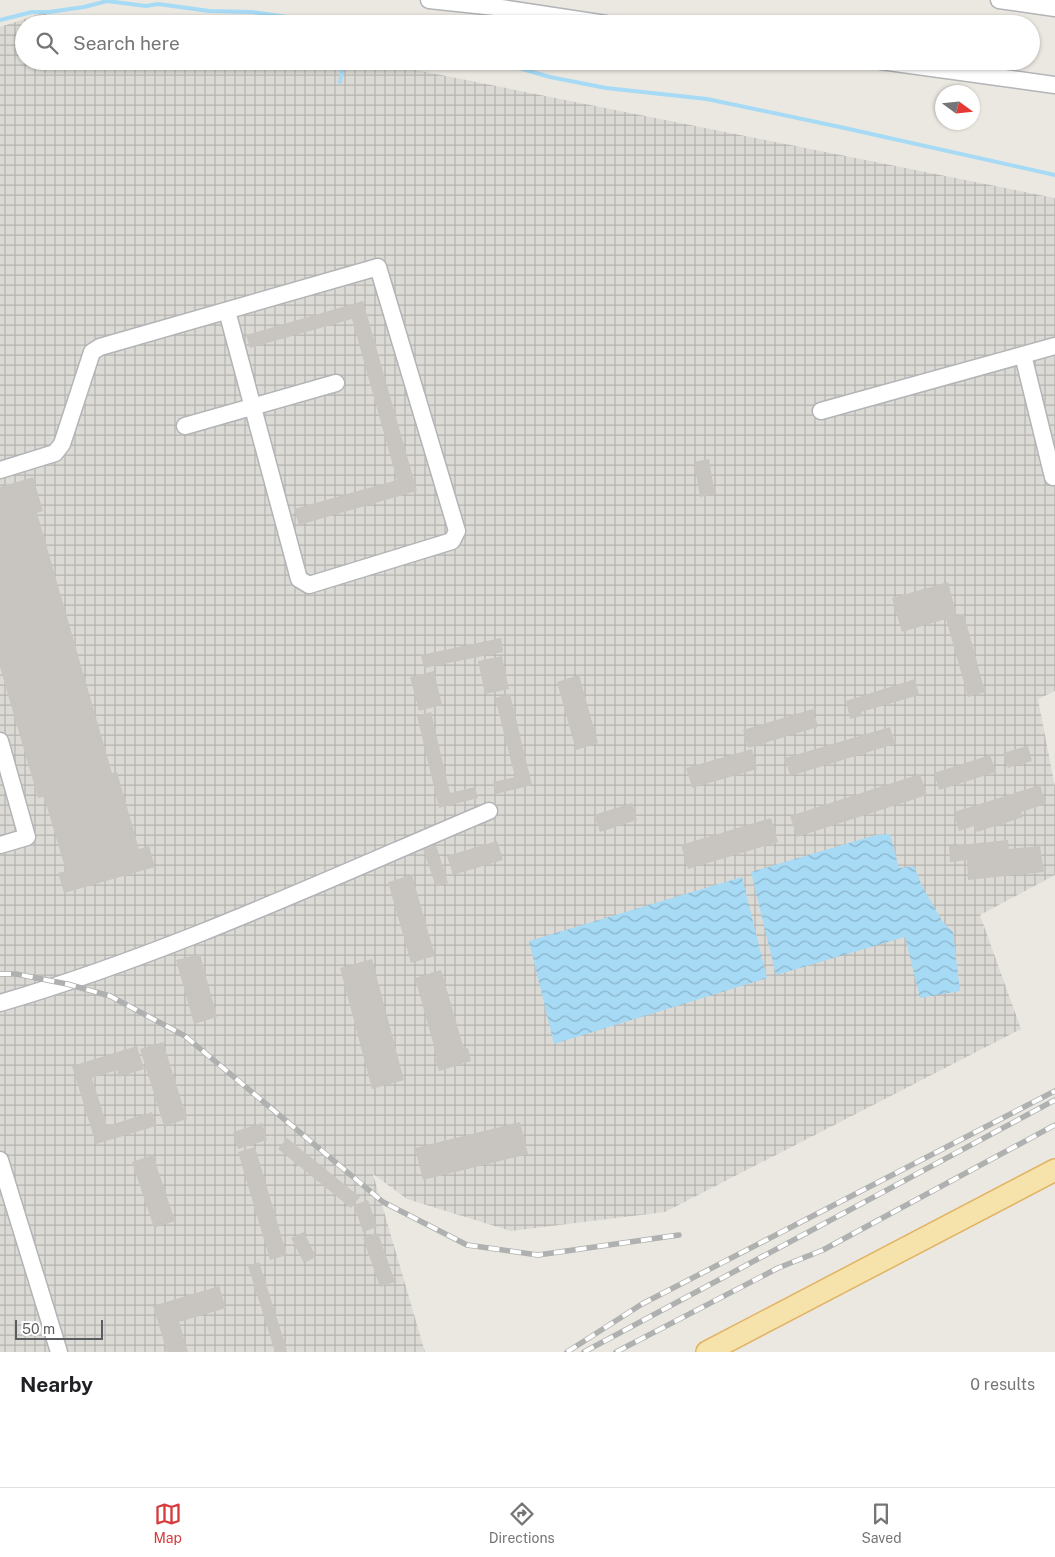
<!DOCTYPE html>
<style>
:root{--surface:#fff;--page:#f6f6f6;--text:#202124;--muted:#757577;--line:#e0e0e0;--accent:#d63c3d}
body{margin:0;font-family:"Public Sans",sans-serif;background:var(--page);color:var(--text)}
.compass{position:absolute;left:935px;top:85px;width:45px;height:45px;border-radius:50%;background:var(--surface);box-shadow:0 1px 4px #0004;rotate:105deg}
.scale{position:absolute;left:15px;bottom:12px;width:88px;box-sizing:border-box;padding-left:5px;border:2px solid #5a5d60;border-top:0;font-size:14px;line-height:18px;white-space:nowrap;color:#5a5d60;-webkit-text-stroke:4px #fff;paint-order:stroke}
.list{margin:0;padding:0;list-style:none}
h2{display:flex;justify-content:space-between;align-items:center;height:65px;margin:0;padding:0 20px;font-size:21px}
h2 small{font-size:16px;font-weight:400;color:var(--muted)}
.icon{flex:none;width:28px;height:28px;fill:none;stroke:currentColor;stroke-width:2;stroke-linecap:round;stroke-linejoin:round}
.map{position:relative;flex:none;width:1055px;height:1352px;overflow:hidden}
.search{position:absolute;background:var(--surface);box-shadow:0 1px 4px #0004;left:15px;right:15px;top:15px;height:55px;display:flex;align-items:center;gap:12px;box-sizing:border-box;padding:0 18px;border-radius:28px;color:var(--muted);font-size:19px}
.sheet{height:135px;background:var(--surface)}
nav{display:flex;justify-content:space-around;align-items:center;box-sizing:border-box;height:70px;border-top:1px solid var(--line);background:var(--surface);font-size:14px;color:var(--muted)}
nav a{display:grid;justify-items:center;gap:2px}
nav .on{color:var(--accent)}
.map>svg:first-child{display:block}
</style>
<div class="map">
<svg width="1055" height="1352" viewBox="0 0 1055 1352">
<defs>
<pattern id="industrial-grid" width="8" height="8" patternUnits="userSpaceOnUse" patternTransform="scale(1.25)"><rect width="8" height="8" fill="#dcdad5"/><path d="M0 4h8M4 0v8" fill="none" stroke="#b5b4b0"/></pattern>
<pattern id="water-waves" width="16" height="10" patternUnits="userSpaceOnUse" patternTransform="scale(1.25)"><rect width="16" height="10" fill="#a6daf5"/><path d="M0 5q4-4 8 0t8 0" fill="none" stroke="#8ab4ca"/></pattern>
</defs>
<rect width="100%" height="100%" fill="#ebe8e1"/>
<!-- industrial -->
<path fill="url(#industrial-grid)" d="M46,12L48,24H24V61H371L1055,198V691L1038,699L1055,787V875L980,915L1021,1029L665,1212L511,1231L407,1199L373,1174L425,1352H0V27Z"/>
<!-- water -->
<path fill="url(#water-waves)" d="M890,834L899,868L914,866L923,888L943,922L953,932L960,991L920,998L905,937L776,975L751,872L876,835Z
M742,877L767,978L554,1044L529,941Z"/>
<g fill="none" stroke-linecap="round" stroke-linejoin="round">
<!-- stream -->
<path stroke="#a6daf5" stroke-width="4" d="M0,20L32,12H49L84,7L107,1L146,6L158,4L209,11L252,12L335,24
M494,61L550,77L606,88L707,99L840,127L1055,175
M340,82L344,61"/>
</g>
<!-- building -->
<path fill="#c8c5c0" d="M363,301L417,491L299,525L294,509L397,480L352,319L250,348L246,335Z
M709,459L715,494L700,497L694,462Z
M33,477L43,511L37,513L112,773L117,772L139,849L149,846L155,867L64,893L58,873L66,871L44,797L38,798L0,667V487Z
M948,582L957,616L964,614L985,692L968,697L946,619L902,632L892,598Z
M501,638L503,652L424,668L421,655Z
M502,656L509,689L485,694L478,661Z
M434,671L442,705L419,711L410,677Z
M579,675L598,743L576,750L557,682Z
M915,679L919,695L861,712L862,716L850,719L846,701Z
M510,694L532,785L496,794L493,782L515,777L495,698Z
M813,709L818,727L748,748L743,730Z
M431,712L450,793L475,787L478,798L439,808L417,716Z
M890,727L895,744L790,776L785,758Z
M1028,746L1032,761L1008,768L1003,753Z
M752,749L757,769L692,788L686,768Z
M990,755L996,772L939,790L934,773Z
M920,774L927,795L797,837L790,816Z
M1040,785L1046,804L1021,812L1023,817L977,832L974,826L959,831L954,812Z
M632,803L637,820L600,832L594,815Z
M771,818L778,842L688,869L681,845Z
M1008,840L1009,849L1040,846L1044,872L968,880L967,860L950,862L949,846Z
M497,841L503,860L453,875L447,856Z
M436,845L448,883L436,887L423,849Z
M412,875L435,956L411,963L388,882Z
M200,954L217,1017L194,1024L176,960Z
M372,959L404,1080L372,1089L340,968Z
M441,970L464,1049L468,1048L471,1061L439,1071L435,1058L437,1057L415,978Z
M163,1042L187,1119L164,1126L140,1049Z
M137,1046L144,1069L119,1077L117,1070L92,1078L107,1126L152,1112L156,1126L96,1144L72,1066Z
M520,1122L528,1154L423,1180L415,1148Z
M262,1123L267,1140L238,1149L233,1132Z
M287,1138L360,1197L351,1208L278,1149Z
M255,1147L287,1255L270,1260L238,1152Z
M153,1155L175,1221L154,1228L132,1162Z
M368,1200L377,1227L363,1232L354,1205Z
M304,1232L316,1257L304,1263L291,1238Z
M378,1233L395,1282L380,1287L363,1238Z
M259,1262L286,1347L287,1352H275L248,1266Z
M219,1286L226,1308L179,1322L188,1352H167L153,1306Z"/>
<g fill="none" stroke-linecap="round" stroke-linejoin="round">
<!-- minor casing -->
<g stroke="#b2b4b7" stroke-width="19">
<path id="minor" d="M429,0L495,7L606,24
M999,0L1055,8
M881,61L1055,85
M1023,355L1053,477
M821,411L1055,346
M185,426L336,383
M0,470L55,453L62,444L92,352L100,347L378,267L457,531L452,541L309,585L299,579L227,311
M0,741L27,837L0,845
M0,1003C168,954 328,879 489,811
M0,1160L59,1352"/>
</g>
<!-- major casing -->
<g stroke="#e2b363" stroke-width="24">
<path id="major" d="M707,1352L1055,1170"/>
</g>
<!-- minor -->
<use href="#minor" stroke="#fff" stroke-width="16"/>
<!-- major -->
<use href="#major" stroke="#f6e3ab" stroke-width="21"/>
<!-- rail casing -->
<g stroke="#afb0b0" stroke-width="5.5">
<path id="rail" d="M0,974H16L67,984L110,996L185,1036L383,1202L467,1245L538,1255L679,1235
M567,1352L642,1304L1055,1091
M584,1352L1055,1100
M616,1352L778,1268L823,1250L1055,1125"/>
</g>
<!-- rail -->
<use href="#rail" stroke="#fff" stroke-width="4" stroke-dasharray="11" stroke-linecap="butt"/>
</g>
</svg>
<svg class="compass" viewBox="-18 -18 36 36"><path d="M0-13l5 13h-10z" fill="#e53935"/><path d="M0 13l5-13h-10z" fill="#757577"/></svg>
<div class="scale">50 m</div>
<div class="search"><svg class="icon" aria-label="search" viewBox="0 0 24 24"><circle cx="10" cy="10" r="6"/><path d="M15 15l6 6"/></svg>Search here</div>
</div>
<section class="sheet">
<h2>Nearby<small>0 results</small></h2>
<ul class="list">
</ul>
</section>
<nav>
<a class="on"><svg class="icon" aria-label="map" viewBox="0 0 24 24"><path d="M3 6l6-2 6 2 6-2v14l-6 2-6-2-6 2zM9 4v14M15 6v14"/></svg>Map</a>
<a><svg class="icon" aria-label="directions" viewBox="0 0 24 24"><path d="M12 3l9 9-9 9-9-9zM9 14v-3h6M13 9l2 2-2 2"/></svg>Directions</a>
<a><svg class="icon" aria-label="saved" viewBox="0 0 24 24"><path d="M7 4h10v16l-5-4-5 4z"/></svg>Saved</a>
</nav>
